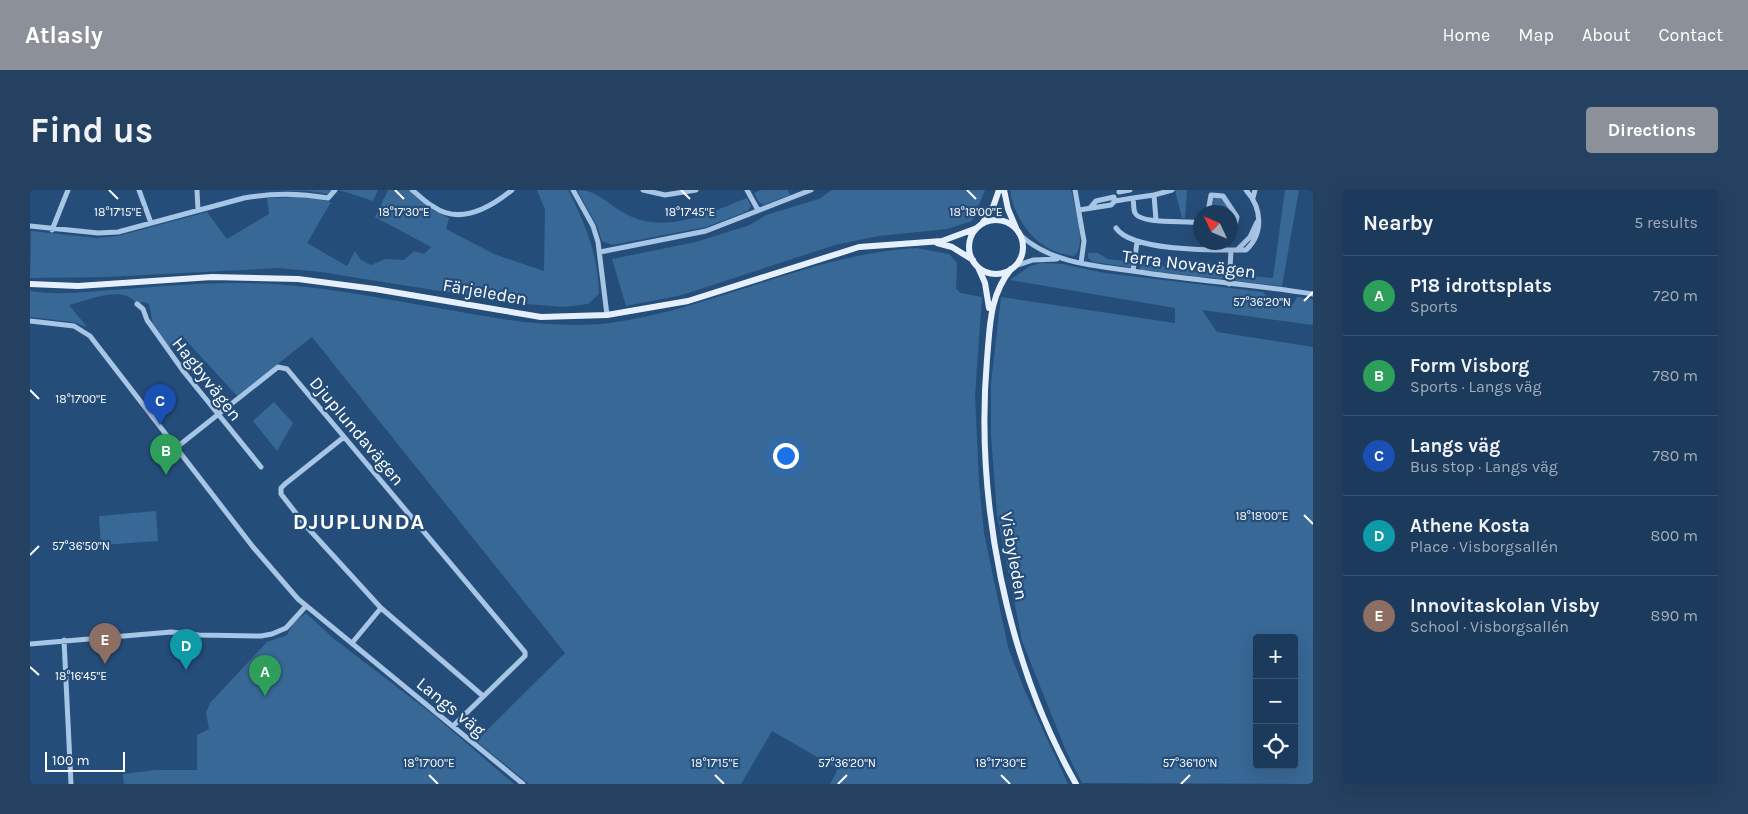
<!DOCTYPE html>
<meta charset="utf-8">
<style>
:root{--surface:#1c3a5b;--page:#254161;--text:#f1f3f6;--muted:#a0adbb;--line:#3a5471;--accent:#8c9099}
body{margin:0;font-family:Karla,sans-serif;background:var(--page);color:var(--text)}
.controls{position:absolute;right:15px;bottom:15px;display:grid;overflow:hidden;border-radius:5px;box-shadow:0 5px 20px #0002}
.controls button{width:45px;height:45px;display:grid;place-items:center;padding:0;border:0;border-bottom:1px solid var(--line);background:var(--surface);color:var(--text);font:25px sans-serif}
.compass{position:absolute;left:1163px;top:15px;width:45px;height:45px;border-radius:50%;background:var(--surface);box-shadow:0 5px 20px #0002;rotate:314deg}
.scale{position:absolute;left:15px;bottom:12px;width:80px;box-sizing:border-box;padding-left:5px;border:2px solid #fff;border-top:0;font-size:14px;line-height:18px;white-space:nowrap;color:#fff;-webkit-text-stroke:4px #254d79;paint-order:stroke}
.you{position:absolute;left:755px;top:265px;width:18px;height:18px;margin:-12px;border:4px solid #fff;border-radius:50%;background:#1a73e8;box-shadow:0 0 0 8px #1a73e833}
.badge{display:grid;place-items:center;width:32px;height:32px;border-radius:50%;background:var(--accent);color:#fff;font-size:16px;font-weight:700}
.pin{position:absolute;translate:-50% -41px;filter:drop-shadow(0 1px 2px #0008)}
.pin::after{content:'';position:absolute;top:26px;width:18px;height:15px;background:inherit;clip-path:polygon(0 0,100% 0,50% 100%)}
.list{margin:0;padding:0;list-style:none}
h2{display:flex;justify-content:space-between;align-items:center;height:65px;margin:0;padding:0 20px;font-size:21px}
h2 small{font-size:16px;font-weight:400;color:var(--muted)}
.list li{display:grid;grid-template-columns:32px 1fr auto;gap:15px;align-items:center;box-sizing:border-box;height:80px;padding:0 20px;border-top:1px solid var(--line)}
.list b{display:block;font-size:19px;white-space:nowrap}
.list p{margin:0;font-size:16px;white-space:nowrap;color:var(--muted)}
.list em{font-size:16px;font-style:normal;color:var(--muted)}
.icon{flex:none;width:28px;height:28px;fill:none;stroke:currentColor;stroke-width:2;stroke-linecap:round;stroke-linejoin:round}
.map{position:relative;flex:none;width:1283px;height:594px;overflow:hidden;border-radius:5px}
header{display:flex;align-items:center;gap:30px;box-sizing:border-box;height:70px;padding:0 25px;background:var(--accent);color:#fff}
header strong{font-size:24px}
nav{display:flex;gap:28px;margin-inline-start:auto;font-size:18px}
.intro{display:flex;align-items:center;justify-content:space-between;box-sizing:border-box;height:120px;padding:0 30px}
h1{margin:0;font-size:35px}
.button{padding:12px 22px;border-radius:5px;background:var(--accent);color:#fff;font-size:18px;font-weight:700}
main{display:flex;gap:30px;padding:0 30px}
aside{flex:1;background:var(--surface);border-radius:5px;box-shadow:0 5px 20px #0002}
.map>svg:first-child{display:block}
</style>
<header>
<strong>Atlasly</strong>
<nav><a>Home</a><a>Map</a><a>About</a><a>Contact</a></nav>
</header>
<div class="intro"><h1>Find us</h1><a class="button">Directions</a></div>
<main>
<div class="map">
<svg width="1283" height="594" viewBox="0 0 1283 594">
<rect width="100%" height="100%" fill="#254d79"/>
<!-- green -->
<path fill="#386896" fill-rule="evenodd" d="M234,0H302L297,4L279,1Z
M309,0H348L343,11Z
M358,0H378L403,20L419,28L416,39L464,64L514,81L515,20L507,0H538C556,34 568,66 569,104L558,114L533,117L484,113L291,82L249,78L76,87L0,88L1,41L67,48L88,46L177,22L197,49L239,24L237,8L278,7L301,12L277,53L317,76L325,61L331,70L341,75L355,69L374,70L384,61L394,64L401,57L345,27Z
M547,0C567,0 577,13 594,23C635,46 678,23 717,8L721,16L718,21L676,37L582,55L572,51L567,36Z
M731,0H758L760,5L733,15L729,12L724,3Z
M802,0H955L942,31L917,39L849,46L805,55L652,105L596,116L582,69L666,52L720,35L736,25L789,9Z
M980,0H1041C1044,15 1058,56 1044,66C1010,63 985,34 980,0Z
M1145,0H1157L1155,28H1152Z
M1255,0H1269L1252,96L1206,91L1202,84L1243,88Z
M1182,7H1192L1206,27L1201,36L1200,22H1179Z
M886,58L919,64L927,73L926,99L931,103L952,107L945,205L949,292L954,343L978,457L994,499L1038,594H800L808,579L742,541L711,594H499L446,551L535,463L282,147L207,206L153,147L139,158L123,135L119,114L113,112L107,114C94,94 59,110 39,115L57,137L43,132L0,127V101C31,106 63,101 95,99C145,95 194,91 244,94C307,98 369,112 431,122C480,131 530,139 580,133C685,119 780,64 886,58Z
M1058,63H1068L1077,69L1102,72L1100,77L1063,72L1058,68Z
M1011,73L1032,74L1075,83L1233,102C1243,112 1248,119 1262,116L1267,107L1283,109V135L1172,120L1187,142L1283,157V594L1052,593L1036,561L992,451L967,324L961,246V193L971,107L1145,133V118L980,90L1000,76ZM1227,448H1264V575H1227Z
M1108,73L1197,84L1192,89L1111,80Z
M244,212L263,233L247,261L223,231Z
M126,321L128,351L71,355L69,326Z
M276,423L303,448L406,527L484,594H94L93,584L125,580H167V545L179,539L176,523L180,513L237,452L257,445L263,433Z"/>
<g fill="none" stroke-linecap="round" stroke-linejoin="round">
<!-- minor -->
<path stroke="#a7c5e4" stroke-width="5" d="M109,0L121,33
M167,0L168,20
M382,0C390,6 396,13 404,17C430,35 461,17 482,0
M543,0L563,36L568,52L577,125
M613,0L635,5L666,0
M717,0L728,20
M1045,0L1054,51L1051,73
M1089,2L1100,0
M1124,5L1142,0
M1223,8L1225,0
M1085,11L1103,8
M1049,20L1081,15L1085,11L1084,7L1066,11L1060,18
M1178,22L1181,5L1193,6L1207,27L1205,35L1200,37
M1126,30L1124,5L1103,8C1104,12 1103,19 1105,23C1111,35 1158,30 1170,33
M0,36L68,43L88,42L214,8C242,3 270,3 298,8L305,0
M1086,38C1102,62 1187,60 1216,60C1234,43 1232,18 1216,0
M22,40L38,0
M990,45C1024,76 1073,76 1116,83C1172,91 1228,95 1283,104
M1207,60L1220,47L1227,32
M570,62L676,41L781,0
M985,76L1003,70L1027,69
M1103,81L1107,52
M1199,94L1201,61
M107,114L113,119L117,130L154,182L231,277
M0,131L44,136L60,146L223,357L268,409L493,594
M314,247L255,294L251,298V304L276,336L351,418L453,506
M147,257L248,177L257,179L495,462V466L423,536
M34,450L41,594
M322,453L351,418
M0,454L141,442L169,445L231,446L242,444L256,438L276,416"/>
<!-- major -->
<path stroke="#e6f0fc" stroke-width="6" d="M974,0L978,19L986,38
M939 57a27 27 0 1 1 54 0a27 27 0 1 1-54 0Z
M953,32L962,20L969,0
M907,53L922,57L943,70
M948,77L955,93L959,118
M981,79C959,106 960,137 957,169C945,310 976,470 1046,594
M0,94L48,96L182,87L268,89L345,99L511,127L577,125L658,111L829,57L912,51L947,38"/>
</g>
<!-- ticks -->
<path fill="none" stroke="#fff" stroke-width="2" d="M79,0L88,9M365,0L374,9M651,0L660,9M937,0L946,9M1274,111L1283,102M0,200L9,209M1274,325L1283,334M0,365L9,356M0,477L9,485M399,585L408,594M685,585L694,594M971,585L980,594M808,594L817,585M1151,594L1160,585"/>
<g text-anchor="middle" stroke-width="4.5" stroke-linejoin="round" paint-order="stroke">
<!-- street labels -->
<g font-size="18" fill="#fff" stroke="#254d79">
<text transform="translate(1159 74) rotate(7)" y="6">Terra Novavägen</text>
<text transform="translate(455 102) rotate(10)" y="6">Färjeleden</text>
<text transform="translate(177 189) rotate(52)" y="6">Hagbyvägen</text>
<text transform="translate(327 241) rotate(50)" y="6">Djuplundavägen</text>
<text transform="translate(984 366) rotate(80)" y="6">Visbyleden</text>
<text transform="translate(421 517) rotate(39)" y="6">Langs väg</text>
</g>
<!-- district labels -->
<g font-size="22" font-weight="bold" letter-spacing="1" fill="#fff" stroke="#254d79">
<text x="329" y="339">DJUPLUNDA</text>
</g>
</g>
<g font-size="12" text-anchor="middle" fill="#fff" stroke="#254d79" stroke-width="4.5" stroke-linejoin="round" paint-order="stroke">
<text x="88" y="26">18°17'15"E</text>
<text x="374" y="26">18°17'30"E</text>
<text x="660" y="26">18°17'45"E</text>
<text x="946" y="26">18°18'00"E</text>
<text x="1232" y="116">57°36'20"N</text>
<text x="51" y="213">18°17'00"E</text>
<text x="1232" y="330">18°18'00"E</text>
<text x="51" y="360">57°36'50"N</text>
<text x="51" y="490">18°16'45"E</text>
<text x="817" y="577">57°36'20"N</text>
<text x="1160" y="577">57°36'10"N</text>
<text x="399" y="577">18°17'00"E</text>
<text x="685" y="577">18°17'15"E</text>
<text x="971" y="577">18°17'30"E</text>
</g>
</svg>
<div class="controls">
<button>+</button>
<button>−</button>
<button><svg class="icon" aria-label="locate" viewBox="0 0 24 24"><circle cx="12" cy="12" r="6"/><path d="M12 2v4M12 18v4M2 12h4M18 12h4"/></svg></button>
</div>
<svg class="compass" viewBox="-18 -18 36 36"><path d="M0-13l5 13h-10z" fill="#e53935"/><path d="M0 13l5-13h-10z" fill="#a0adbb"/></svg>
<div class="scale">100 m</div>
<div class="you"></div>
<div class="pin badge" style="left:235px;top:506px;background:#2e9e5b">A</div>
<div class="pin badge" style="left:136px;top:285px;background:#2e9e5b">B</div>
<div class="pin badge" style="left:130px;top:235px;background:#1a4fb4">C</div>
<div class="pin badge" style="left:156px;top:480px;background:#0f9aa8">D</div>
<div class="pin badge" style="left:75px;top:474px;background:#8d6e63">E</div>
</div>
<aside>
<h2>Nearby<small>5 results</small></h2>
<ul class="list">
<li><span class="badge" style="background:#2e9e5b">A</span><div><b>P18 idrottsplats</b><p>Sports</p></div><em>720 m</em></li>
<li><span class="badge" style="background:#2e9e5b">B</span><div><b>Form Visborg</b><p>Sports · Langs väg</p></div><em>780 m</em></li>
<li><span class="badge" style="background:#1a4fb4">C</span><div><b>Langs väg</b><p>Bus stop · Langs väg</p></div><em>780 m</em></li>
<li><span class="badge" style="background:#0f9aa8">D</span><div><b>Athene Kosta</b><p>Place · Visborgsallén</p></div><em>800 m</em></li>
<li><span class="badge" style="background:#8d6e63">E</span><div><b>Innovitaskolan Visby</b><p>School · Visborgsallén</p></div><em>890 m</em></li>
</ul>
</aside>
</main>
